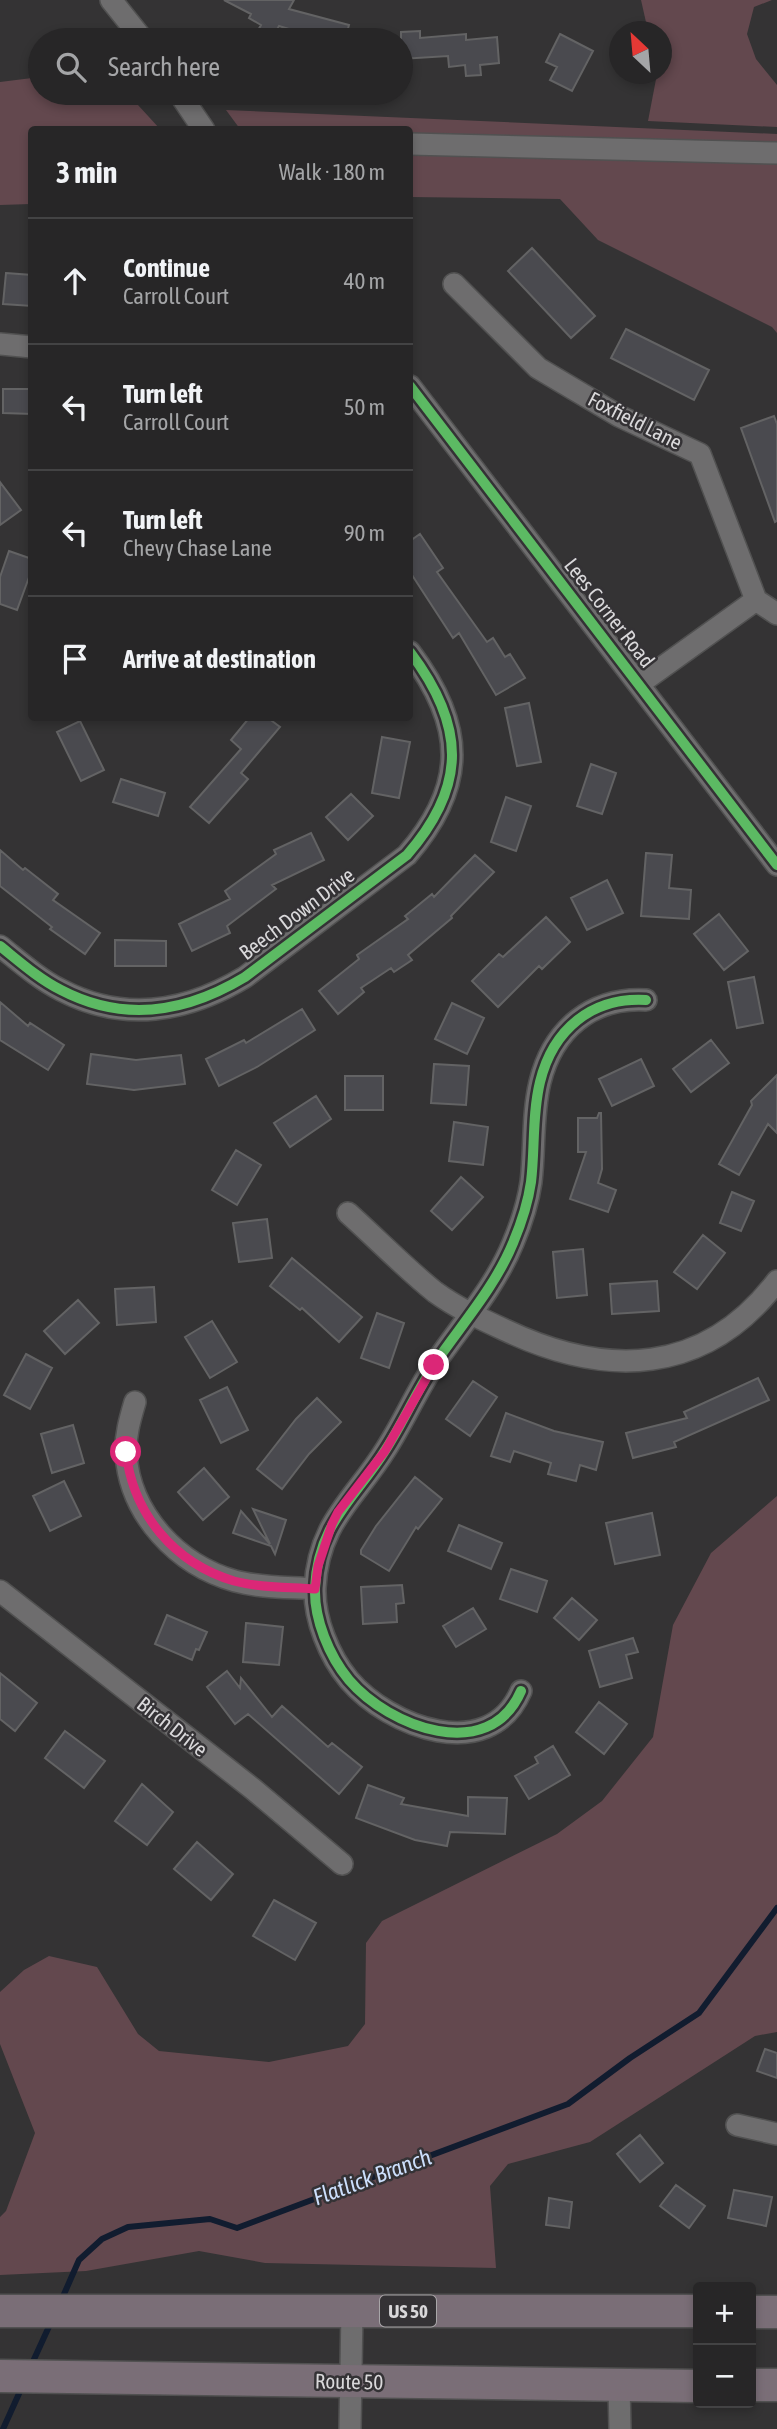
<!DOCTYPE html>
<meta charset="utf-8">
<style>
:root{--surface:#272627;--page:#2f2e2f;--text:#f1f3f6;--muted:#a4a5a7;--line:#434344}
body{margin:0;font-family:"Asap Condensed",sans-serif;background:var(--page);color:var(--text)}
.controls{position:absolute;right:21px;bottom:21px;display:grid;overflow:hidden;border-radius:7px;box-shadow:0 4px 10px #0003}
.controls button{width:63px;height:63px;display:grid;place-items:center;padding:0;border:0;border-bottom:2px solid var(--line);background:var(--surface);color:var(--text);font:35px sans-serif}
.compass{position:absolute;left:609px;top:21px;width:63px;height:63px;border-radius:50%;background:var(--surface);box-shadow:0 4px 10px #0003;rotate:334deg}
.stop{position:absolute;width:21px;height:21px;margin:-16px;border:5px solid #db2777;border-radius:50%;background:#fff}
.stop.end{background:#db2777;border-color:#fff;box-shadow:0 2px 7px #0008}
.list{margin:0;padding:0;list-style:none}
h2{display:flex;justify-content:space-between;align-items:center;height:91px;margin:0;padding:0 28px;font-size:30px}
h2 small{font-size:23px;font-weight:400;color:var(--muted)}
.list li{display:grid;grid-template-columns:46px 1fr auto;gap:21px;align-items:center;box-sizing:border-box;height:126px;padding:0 28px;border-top:2px solid var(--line)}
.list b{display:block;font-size:26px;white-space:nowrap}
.list p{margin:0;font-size:23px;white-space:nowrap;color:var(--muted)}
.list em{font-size:23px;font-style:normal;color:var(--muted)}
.icon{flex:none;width:38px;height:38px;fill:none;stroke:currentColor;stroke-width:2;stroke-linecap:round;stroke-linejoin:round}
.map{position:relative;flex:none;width:777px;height:2429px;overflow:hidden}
.search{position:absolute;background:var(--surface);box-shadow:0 4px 10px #0003;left:28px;top:28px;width:385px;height:77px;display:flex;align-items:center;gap:18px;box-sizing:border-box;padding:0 24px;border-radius:38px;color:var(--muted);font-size:26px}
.panel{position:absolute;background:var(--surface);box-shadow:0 4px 10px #0003;left:28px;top:126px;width:385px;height:595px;border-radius:7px}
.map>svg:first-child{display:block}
</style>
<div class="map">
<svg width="777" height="2429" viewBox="0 0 777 2429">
<rect width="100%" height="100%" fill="#343334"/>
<!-- green -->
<path fill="#63484e" d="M641,0H772L754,7L747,34L756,59L777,85V127L648,121L657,74H662V32L648,31Z
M40,77V93H127L160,129L32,130L31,204L0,205V82Z
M226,110L777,134V333L772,327L598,240L560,199L410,197V130L240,129Z
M777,1496V2032L755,2036L590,2142L508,2164L490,2186L496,2268L265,2263L199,2251L86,2271L0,2275V2217L6,2211L35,2133L0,2044V1992L24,1970L49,1956L97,1967L138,2034L159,2051L269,2062L348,2046L365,2024L366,1943L382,1921L557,1834L602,1801L653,1737L673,1625L711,1553Z"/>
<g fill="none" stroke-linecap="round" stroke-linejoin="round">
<!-- stream -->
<path stroke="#111c2f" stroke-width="6" d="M61,2301L79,2260L102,2239L128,2227L210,2219L237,2228L568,2104L630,2058L699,2013L777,1908
M30,2368L52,2320
M3,2429L22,2387"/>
</g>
<!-- building -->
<path fill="#4a4a4f" stroke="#636364" stroke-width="2" d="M224,0H294L289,9L349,25L345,40H303L305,34L279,26L271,40L257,32L261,25L249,18L251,14Z
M420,31V38L466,34V40L497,37L499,63L480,65L481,75L466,76L465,65L449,67L448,56L401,59V32Z
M560,34L593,51L572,91L550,80L557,67L546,62Z
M532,248L595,316L571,338L508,271Z
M6,273L32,275V306L3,304Z
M626,329L709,370L694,400L611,358Z
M3,389H32V414L3,413Z
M774,416L777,424V521L775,522L741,428Z
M0,482L21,510L0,525Z
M420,534L443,568L437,572L487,642L493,638L505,657L510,654L525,678L496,695L459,633L453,638L410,572V541Z
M9,551L32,559V569L17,610L0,604V577Z
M529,703L541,762L517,766L505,708Z
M249,718H268L280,727L241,773L248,779L209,823L190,807L241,749L231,740Z
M80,721L104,770L81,781L57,732Z
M382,737L410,742L399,798L372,793Z
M591,764L616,773L602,814L577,806Z
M121,779L165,793L158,816L113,802Z
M351,794L373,816L348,840L326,817Z
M506,797L531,806L516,851L491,842Z
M311,833L324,860L272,885L276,889L227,926L230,933L192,951L179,924L230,899L225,891L276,854L274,850Z
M0,850L23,870L25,868L58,894L53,900L100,933L85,954L50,929L52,927L0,886Z
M646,853L672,855L669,888L691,890L689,919L641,916Z
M475,855L494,872L451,916L452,918L408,955L412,960L394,972L391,968L361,988L364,992L338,1014L319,991L359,959L357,955L408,919L405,916L432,894L434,897Z
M607,880L623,913L587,930L571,898Z
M719,914L748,951L724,970L694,934Z
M546,917L570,942L542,969L539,966L498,1007L472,981L499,954L503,957Z
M115,940L166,941V966H115Z
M754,977L763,1023L737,1028L728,982Z
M0,1002L28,1026L30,1023L64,1045L48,1070L0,1040Z
M452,1003L484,1018L467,1054L435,1039Z
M302,1009L315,1030L257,1067L219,1086L206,1059L244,1040L246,1043Z
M711,1040L729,1063L691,1092L673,1069Z
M91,1054L136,1060L181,1055L185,1084L134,1090L87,1084Z
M641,1059L654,1086L612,1106L599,1079Z
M434,1064L469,1066L466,1105L431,1103Z
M777,1075V1133L768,1124L739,1175L719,1164L752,1105L751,1101Z
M345,1076H383V1110H345Z
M316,1096L331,1119L290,1147L274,1123Z
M599,1113H601L602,1169L598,1183L616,1190L608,1212L570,1199L586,1152H578V1118H597Z
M454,1122L488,1127L483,1165L449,1161Z
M236,1150L261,1165L237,1205L212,1190Z
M461,1177L483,1197L452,1230L431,1211Z
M732,1192L754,1201L741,1231L720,1223Z
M267,1219L272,1258L239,1262L233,1223Z
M703,1235L725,1253L697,1289L674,1272Z
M583,1249L587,1295L557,1298L553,1252Z
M292,1258L362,1317L339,1342L302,1308L300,1310L270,1286Z
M657,1281L659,1311L612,1314L610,1284Z
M154,1287L156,1322L117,1325L115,1289Z
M78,1300L99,1323L65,1354L44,1331Z
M377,1313L404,1323L389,1368L361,1358Z
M212,1321L237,1362L210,1378L185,1337Z
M26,1354L52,1368L30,1409L4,1395Z
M758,1378L769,1400L674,1442L676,1447L633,1458L626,1433L687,1418L684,1412Z
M473,1381L497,1397L470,1436L446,1419Z
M227,1387L248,1430L221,1443L200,1400Z
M317,1398L341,1422L309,1454L282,1489L257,1469L296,1419Z
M506,1413L554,1431L603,1442L596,1470L580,1465L576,1481L548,1474L551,1463L514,1451L510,1462L491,1456Z
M73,1425L84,1463L52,1473L41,1434Z
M204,1468L229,1497L203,1520L178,1492Z
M415,1477L442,1499L418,1529L416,1527L389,1571L361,1554V1550L376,1526Z
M64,1481L81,1516L50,1531L33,1496Z
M253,1509L286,1520L275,1554L271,1546L233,1533L241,1511L270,1544Z
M652,1513L660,1555L615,1564L606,1523Z
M459,1525L502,1543L491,1569L448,1551Z
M511,1569L547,1581L537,1612L500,1599Z
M402,1585L404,1603L396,1604L397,1622L363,1624L361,1587Z
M572,1598L597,1620L579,1640L554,1618Z
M473,1608L486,1629L456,1647L443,1626Z
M167,1615L207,1632L199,1650L196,1649L192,1660L155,1644Z
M246,1623L283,1627L279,1665L243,1662Z
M633,1638L638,1652L626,1655L632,1678L600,1687L589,1651Z
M227,1671L240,1688L241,1678L272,1717L282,1706L328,1747L332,1743L362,1767L339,1794L248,1714L235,1724L207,1687Z
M0,1673L37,1703L15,1731L0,1719Z
M599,1702L627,1724L604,1754L576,1732Z
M65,1731L105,1761L84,1788L45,1758Z
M553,1746L570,1775L529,1799L515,1776L538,1763L535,1757Z
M142,1784L173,1812L147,1845L115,1821Z
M368,1785L404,1798L401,1804L468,1816V1797L507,1798L505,1834L450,1832L447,1846L415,1840L356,1818Z
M197,1842L233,1874L211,1900L174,1869Z
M274,1900L316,1923L295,1960L253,1936Z
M765,2049L777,2053V2078L757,2071Z
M640,2135L663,2163L640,2182L617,2154Z
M676,2185L705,2206L689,2228L660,2206Z
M734,2190L772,2197L766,2226L728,2218Z
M549,2198L572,2202L569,2228L546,2225Z"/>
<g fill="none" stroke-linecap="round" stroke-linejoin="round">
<!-- minor casing -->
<g stroke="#515151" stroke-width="24">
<path id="minor" d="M111,0L143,40
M179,93L204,130
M410,144L777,153
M454,284L538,368L619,416L700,454L756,600L777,614
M0,344L32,347
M410,386L777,865
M639,684L756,600
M0,946C20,962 39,979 61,990C124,1023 187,1012 245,977L407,855C468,785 465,725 410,652
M348,1213C377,1239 405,1268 435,1292C457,1308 481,1319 505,1330C606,1378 705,1376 777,1281
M135,1402C130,1419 125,1436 126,1454C130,1515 178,1565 235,1581C261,1588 289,1587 315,1589
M0,1591L253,1789L342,1864
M521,1691C489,1765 389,1727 349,1680C329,1656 314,1619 315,1588C318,1522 355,1499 386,1449C404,1421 417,1390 436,1362C462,1324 495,1287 513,1243C521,1224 528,1203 531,1182C535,1149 532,1115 540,1082C553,1029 592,997 646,1000
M737,2125L777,2134
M619,2386L620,2429
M350,2429L352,2311"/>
</g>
<!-- highway casing -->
<g stroke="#515151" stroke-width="35">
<path id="highway" d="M0,2311H698
M751,2312H777
M0,2376L698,2386
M751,2385H777"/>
</g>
<!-- minor -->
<use href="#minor" stroke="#6e6d6e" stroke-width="21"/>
<!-- highway -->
<use href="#highway" stroke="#7a6e77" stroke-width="32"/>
<!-- cycleway casing -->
<g stroke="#343235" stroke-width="15">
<path id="cycleway" d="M410,386L777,865
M0,946C20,962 39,979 61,990C124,1023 187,1012 245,977L407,855C468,785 465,725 410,652
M521,1691C489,1765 389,1727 349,1680C329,1656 314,1619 315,1588C318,1522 355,1499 386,1449C404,1421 417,1390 436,1362C462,1324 495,1287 513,1243C521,1224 528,1203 531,1182C535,1149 532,1115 540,1082C553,1029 592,997 646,1000"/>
</g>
<!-- cycleway -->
<use href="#cycleway" stroke="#5cba63" stroke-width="10"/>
</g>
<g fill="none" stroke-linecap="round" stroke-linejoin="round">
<!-- route -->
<path stroke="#db2777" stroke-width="9" d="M126,1452C133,1514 174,1563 234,1581C260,1588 289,1587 315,1589L318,1566L332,1524L338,1512L385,1451L434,1365"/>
</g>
<g text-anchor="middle" stroke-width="5" stroke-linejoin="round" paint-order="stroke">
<!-- shield labels -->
<rect fill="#343235" stroke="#a8a6a8" stroke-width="2" x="380" y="2295.5" width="56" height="31" rx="5"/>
<g font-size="19" font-weight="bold" fill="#d9d8da">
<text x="408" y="2318">US 50</text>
</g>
<!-- street labels -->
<g font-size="21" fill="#d9d8da" stroke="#343235">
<text transform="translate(635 421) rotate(27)" y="7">Foxfield Lane</text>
<text transform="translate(609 613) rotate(52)" y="7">Lees Corner Road</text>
<text transform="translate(297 914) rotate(-37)" y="7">Beech Down Drive</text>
<text transform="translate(172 1727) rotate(38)" y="7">Birch Drive</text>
<text transform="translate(349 2382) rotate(1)" y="7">Route 50</text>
</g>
<!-- water labels -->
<g font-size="23" font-style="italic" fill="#ccdffc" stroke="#343235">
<text transform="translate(372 2177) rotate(-20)" y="8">Flatlick Branch</text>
</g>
</g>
</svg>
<div class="controls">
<button>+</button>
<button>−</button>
</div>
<svg class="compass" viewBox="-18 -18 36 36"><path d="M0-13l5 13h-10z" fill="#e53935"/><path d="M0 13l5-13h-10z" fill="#a4a5a7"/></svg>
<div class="stop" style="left:126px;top:1452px"></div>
<div class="stop end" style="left:434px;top:1365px"></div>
<div class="search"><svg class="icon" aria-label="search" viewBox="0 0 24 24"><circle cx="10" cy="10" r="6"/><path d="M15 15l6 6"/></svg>Search here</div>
<section class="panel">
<h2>3 min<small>Walk · 180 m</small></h2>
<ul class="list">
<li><svg class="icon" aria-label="ahead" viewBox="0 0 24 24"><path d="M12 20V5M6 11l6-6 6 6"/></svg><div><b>Continue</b><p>Carroll Court</p></div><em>40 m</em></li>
<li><svg class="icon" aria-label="left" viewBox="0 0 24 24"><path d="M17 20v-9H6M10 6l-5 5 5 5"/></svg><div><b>Turn left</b><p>Carroll Court</p></div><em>50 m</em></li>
<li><svg class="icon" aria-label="left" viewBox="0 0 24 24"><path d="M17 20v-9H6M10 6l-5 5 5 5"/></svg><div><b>Turn left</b><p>Chevy Chase Lane</p></div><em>90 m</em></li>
<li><svg class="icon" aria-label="arrive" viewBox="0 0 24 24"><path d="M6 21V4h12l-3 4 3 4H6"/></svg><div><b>Arrive at destination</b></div></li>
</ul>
</section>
</div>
